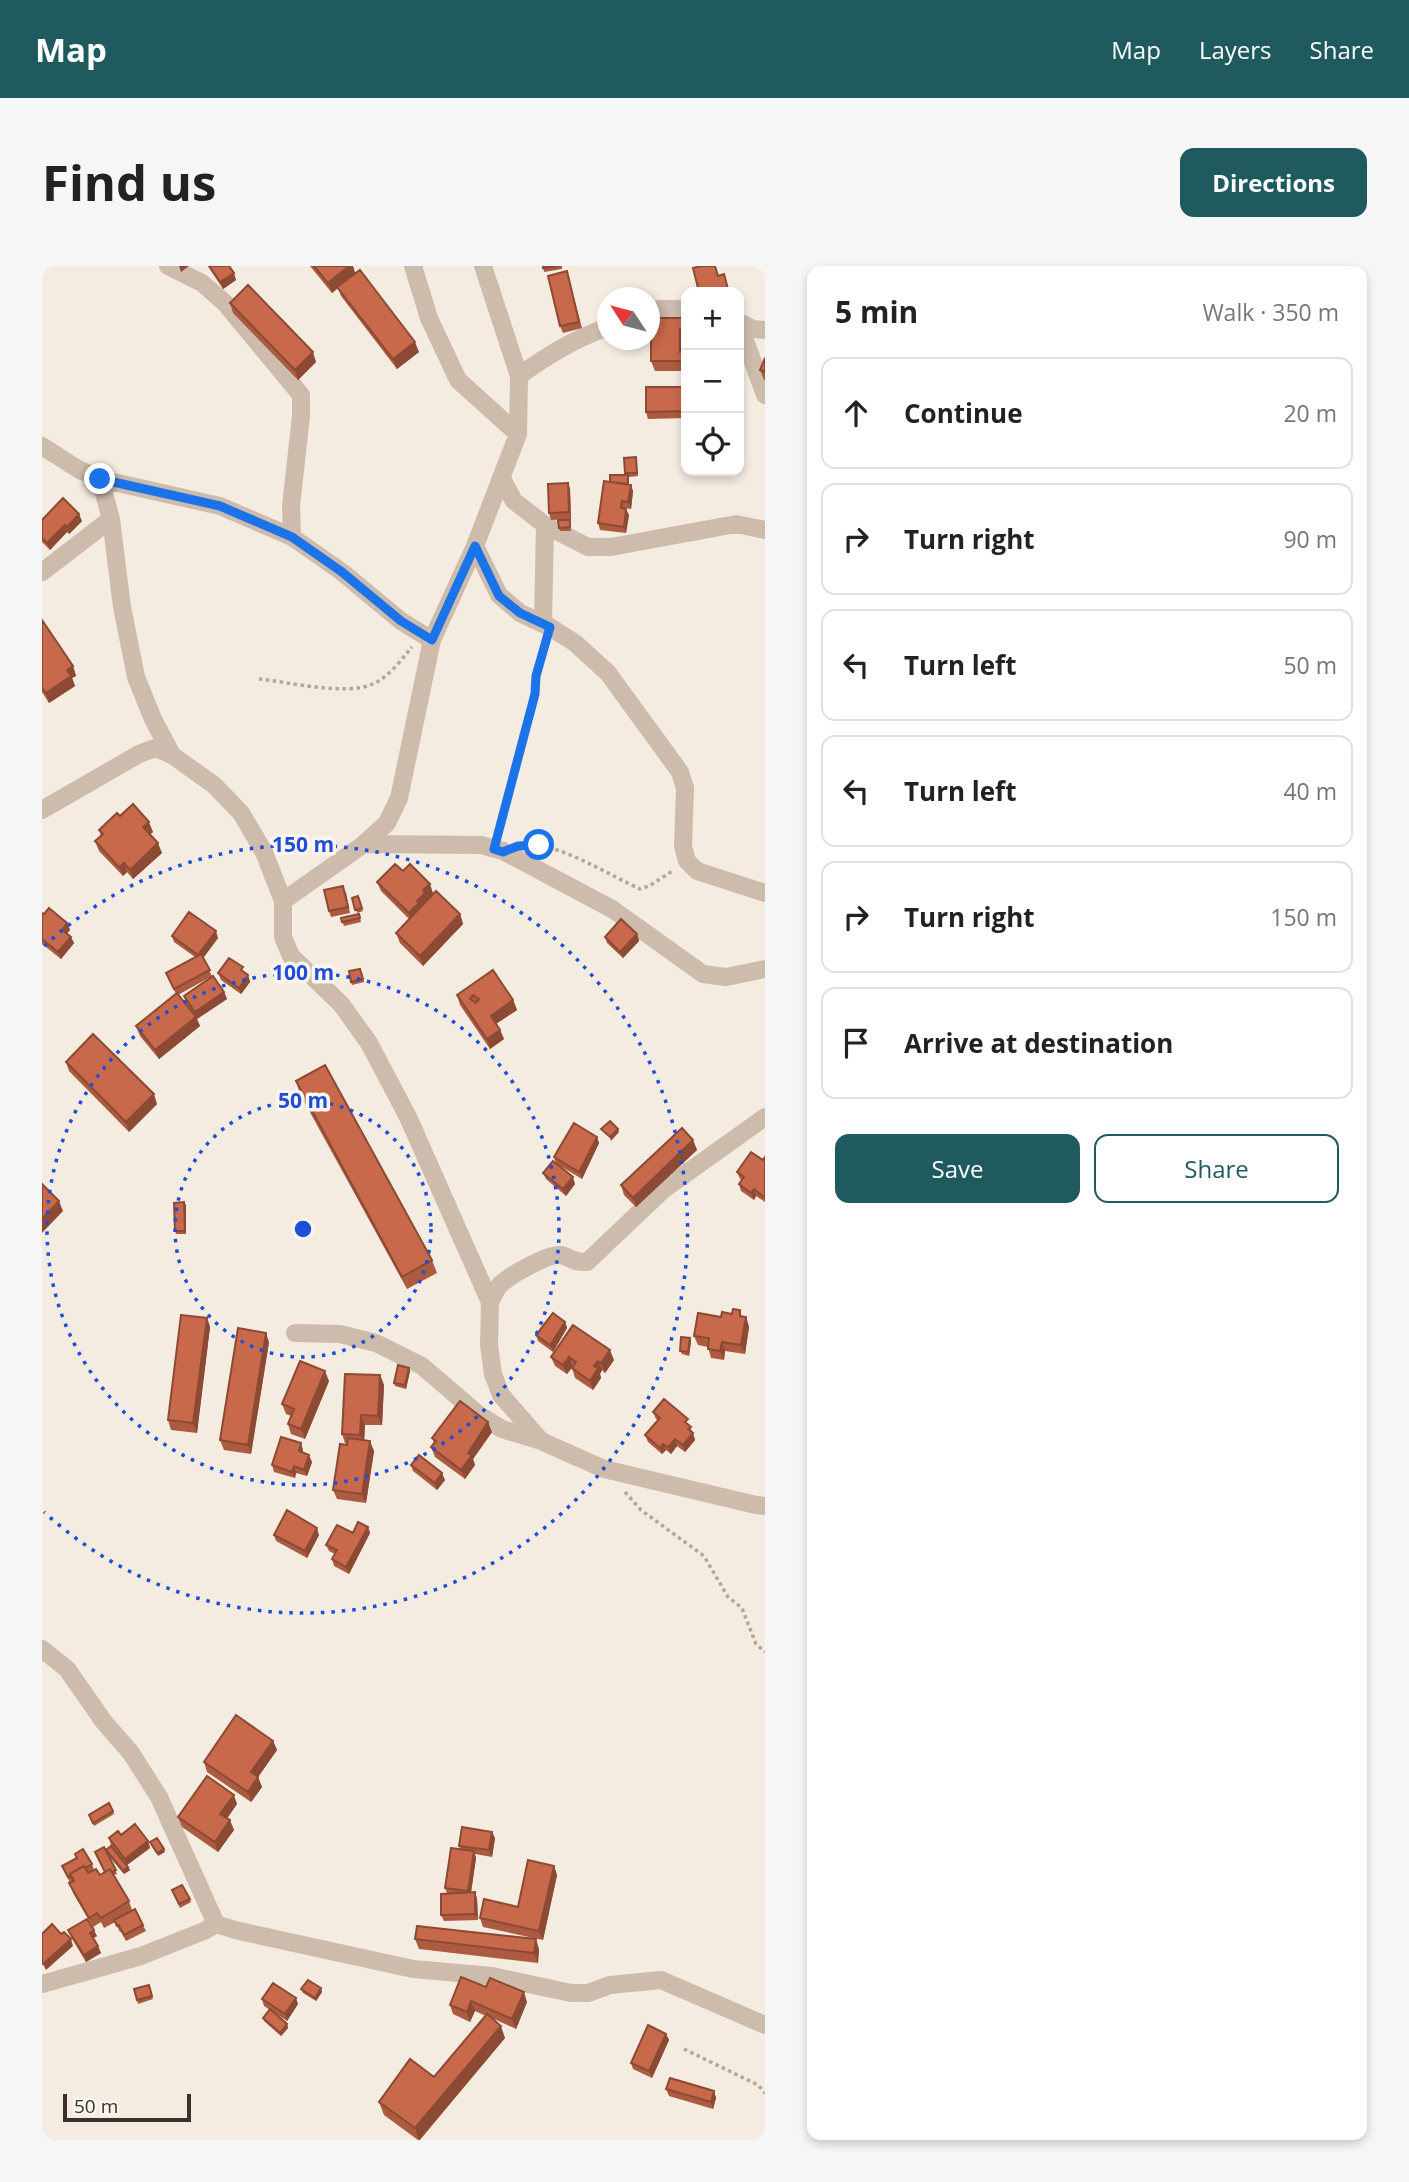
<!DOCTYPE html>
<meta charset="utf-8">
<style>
:root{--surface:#fff;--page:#f6f6f6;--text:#222;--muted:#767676;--line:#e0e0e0;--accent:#1f5a5e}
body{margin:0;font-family:"Open Sans",sans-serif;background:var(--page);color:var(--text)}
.controls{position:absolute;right:21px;top:21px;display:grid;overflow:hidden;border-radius:14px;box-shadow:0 4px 10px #0003}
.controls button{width:63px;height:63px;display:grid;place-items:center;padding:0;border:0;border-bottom:2px solid var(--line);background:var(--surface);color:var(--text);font:35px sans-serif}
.compass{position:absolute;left:555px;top:21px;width:63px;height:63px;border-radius:50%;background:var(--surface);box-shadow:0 4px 10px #0003;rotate:306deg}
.scale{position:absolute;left:21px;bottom:18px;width:128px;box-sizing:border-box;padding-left:7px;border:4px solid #3b302b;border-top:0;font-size:19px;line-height:24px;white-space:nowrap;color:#3b302b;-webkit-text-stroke:5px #fbf5ee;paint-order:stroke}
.stop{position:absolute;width:21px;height:21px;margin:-16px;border:5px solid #1a73e8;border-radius:50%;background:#fff}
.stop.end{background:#1a73e8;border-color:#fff;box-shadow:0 2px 7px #0008}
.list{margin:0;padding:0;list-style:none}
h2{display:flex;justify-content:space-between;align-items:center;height:91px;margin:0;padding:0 28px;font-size:30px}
h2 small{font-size:23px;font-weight:400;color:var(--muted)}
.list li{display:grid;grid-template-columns:46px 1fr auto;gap:21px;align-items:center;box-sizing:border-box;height:112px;margin:0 14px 14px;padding:0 14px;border:2px solid var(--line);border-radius:14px}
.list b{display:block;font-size:26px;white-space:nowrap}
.list em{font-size:23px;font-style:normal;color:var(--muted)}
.actions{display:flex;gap:14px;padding:21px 28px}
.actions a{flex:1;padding:16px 0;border:2px solid var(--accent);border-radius:14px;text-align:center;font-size:24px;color:var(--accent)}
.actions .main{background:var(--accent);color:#fff}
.icon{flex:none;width:38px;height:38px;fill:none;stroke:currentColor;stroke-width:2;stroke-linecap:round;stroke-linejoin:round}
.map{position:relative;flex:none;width:723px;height:1874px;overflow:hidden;border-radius:14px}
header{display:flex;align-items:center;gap:42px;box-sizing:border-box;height:98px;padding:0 35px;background:var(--accent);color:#fff}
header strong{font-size:33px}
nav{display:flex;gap:38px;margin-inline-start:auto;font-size:24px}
.intro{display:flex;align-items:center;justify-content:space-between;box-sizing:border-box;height:168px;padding:0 42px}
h1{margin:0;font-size:49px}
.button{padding:18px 32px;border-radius:14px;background:var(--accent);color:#fff;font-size:24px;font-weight:700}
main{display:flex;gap:42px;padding:0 42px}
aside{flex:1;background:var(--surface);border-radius:14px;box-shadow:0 4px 10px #0003}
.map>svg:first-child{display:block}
</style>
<header>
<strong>Map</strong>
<nav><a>Map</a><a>Layers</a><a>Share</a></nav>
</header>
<div class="intro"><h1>Find us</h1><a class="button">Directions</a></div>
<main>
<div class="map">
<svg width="723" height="1874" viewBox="0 0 723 1874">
<rect width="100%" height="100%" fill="#f4ebe1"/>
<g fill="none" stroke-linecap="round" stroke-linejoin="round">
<!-- path -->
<path stroke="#b9a596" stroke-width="3.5" stroke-dasharray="3.5 3.5" stroke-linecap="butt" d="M217,413C246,416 305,430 331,418C347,411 359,394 370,381
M456,569L504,376
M486,579C517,577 569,610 598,623L607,620L632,604
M583,1226L599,1244L662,1290L686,1331L700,1342L714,1378L723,1386
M642,1783L716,1819L723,1827"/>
<!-- minor -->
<path stroke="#cdbbac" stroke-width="18" d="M126,0L160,17L183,37L259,129V150L249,240L250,271
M371,0L387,52L416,114L476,168
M608,46L617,43H644
M697,56L711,63L723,64
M697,58L723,129
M477,110C506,89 532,73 566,61
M0,180L36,203L58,213L178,240L250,271L300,306L359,355L390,374
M459,211L472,235L503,259L546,281H569L694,258L723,264
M58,213L69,253L80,341L94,411L111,453L130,489
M433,280L457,329L478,347L508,361L533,377L566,407L638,506L643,522L641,580L645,595L655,605L723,627
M0,306L69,253
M501,357L503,259
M0,544L97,488L113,482L130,489L172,519L199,547L222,586L241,635V671L249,690L299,738L327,777L366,851L448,1036L447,1079L451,1108L459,1129L499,1175L562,1203L714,1239L723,1240
M322,578L439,579L461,585L570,643L661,708L684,711L723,703
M241,635L322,578L345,557L357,532L390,374L433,280L476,168L477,110L441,0
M448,1036C452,1029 454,1022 460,1017C469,1009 507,987 519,989C530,992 532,997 545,996L621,924L723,851
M253,1067L298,1068L334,1077L380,1100L437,1149L460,1163L499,1175
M0,1383L25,1403L62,1456L89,1487L117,1531L174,1658L193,1664L371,1703L450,1710L529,1727H546L568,1719L619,1714L723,1759
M0,1718L99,1690L162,1665L174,1658"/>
</g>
<!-- wall -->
<path fill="#ac5a40" d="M166,0H187L194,14L181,23Z
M268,0H311L313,7L377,86L355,103L299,30L296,22L290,27Z
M501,0H520V3L502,6Z
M525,5L540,62L521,67L518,60Z
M188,37L274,96L256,114L191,47Z
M644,52V73H642V86H644V105H613L609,95Z
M723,92V114H722L718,104Z
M644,121V152L606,153L604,146Z
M594,191L596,210L587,211V219L591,225L589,243L582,242L587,249L584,267L558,264L556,257L584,209L583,207Z
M526,217L528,223L529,253L509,254L507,247Z
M0,254L40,255L27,268L25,266L8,284L0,276Z
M528,254L529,265H518L517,262Z
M0,354L31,400L34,410L30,412L33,420L7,437L0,426Z
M78,550L111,566L108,568L120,587L91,613L85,606L81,610L57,585L53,575L59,570L57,564Z
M361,605L391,627L386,634L418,648L421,658L381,700L358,677L354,667L367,653L339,625L335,616Z
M304,626L308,647L289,651L287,645Z
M316,630L321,645L315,647L310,632Z
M0,647L25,657L28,664L25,667L32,677L19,693L0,678Z
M317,648L319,656L302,660L299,652Z
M595,668L597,675L581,692L565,677L563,671Z
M130,670L176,672L161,692L170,710L136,729L150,746L144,737L142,730L182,726L185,733L155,753L158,760L117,793L98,770L94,760L134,728L124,707L153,691L132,676Z
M451,704L471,734L475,744L454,758L458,764L462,773L448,783L418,739L415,729Z
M320,706L322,716L310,719L309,716Z
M176,707H203L206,709L208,716L199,728L179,714Z
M24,796L115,838L87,866L27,805Z
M254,815L390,994L395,1007L365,1023L258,828Z
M555,871L557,877L540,913L515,898L533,918L524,930L504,913L501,907L514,898L512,891Z
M651,874L655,884L594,941L582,929L579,919Z
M723,891V936L714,930L712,934L699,925L697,918L700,914L698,913L695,906L721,894Z
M144,939V968H134L133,965Z
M679,1051H704L707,1061L703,1088L683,1085L682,1094L669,1092L666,1081L656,1079L652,1070Z
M165,1052L168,1061L155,1167L129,1164L126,1154Z
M523,1056L525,1062L511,1086L496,1075L494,1069Z
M531,1059L572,1094L563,1107L560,1104L558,1108L559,1112L551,1124L533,1112L530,1102L531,1101L525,1108L513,1100L509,1091Z
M648,1072L649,1075L647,1090L640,1088L638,1085Z
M227,1076L209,1188L182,1184L178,1174Z
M368,1105L364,1123L353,1120L352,1117Z
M338,1109L342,1119L340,1159H323L322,1174L332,1185L324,1237L295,1233L291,1224L305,1178L303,1177L300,1168Z
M287,1115L263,1173L249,1168L246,1158L249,1150L244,1148L240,1138Z
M611,1146L648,1159V1160L653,1174L643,1186L635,1180L629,1188L624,1184L620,1188L606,1176L603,1169L616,1154L614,1153Z
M450,1166L431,1193L433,1199L423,1213L393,1191L389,1181L392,1177L390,1172Z
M261,1184V1187L270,1196L265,1210L254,1207L253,1212L232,1206L230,1199Z
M369,1199L403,1214L395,1224L371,1205Z
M326,1261L328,1267L307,1308L292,1300L290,1293L293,1288L287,1285L284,1279Z
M232,1269H277L265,1292L234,1275Z
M231,1475L235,1484L216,1511L220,1521L209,1536L165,1506L162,1496Z
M195,1538L185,1552L192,1564L176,1586L140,1561L136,1551Z
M71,1545L72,1548L52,1560L47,1549Z
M79,1569L106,1575L108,1582L85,1599L69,1579L67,1572Z
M453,1572L450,1591L433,1588L434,1592L429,1627L433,1626L435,1633L436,1654L402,1655L399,1649L405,1627L403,1622L418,1583L417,1580Z
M64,1584L86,1601L88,1604L82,1608L66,1589L75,1608L72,1609L87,1635L90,1644L101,1659L104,1665L84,1675L79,1666H78L73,1656L62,1662L59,1656L51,1661L31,1627L27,1617H28L20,1600L34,1592L33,1588L50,1598L52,1604L58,1609L62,1606Z
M512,1600L515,1609L501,1674L441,1661L438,1652L476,1641Z
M131,1627L148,1633L149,1636L138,1642Z
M26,1664L55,1670L51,1672L59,1687L44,1696L29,1671Z
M373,1673L497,1683L496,1697L377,1683Z
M107,1719L111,1733L96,1738L92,1723Z
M444,1721L485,1736L474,1763L450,1752L463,1772L378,1874H376L342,1849L337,1836L392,1811L444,1750L433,1745L428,1756L411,1748L408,1739Z
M279,1722L280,1726L274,1735L261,1727L259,1723Z
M220,1733L256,1738L245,1755L222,1740Z
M221,1752L245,1758L246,1762L239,1770L222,1755Z
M624,1768L627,1774L610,1812L591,1803L589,1797Z
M624,1823L672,1825L674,1832L671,1843L627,1830Z"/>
<!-- shaded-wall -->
<path fill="#8c4a34" d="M137,0H147L139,6Z
M307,0H311L313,7L290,27L286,17Z
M192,7L194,14L181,23L178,16Z
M638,63L642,73V95L638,86Z
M373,76L377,86L355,103L351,93Z
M271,86L274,96L256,114L253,104Z
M526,217L528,223L529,253L527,246Z
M589,219L591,225L589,243L586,236Z
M584,243L587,249L584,267L582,261Z
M37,248L40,255L27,268L25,261Z
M23,259L25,266L8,284L5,277Z
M31,400L34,410L30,412L33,420L7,437L4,427L25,404Z
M107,556L111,566L105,571L101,561Z
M116,577L120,587L91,613L88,604Z
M82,597L85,606L81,610L77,601Z
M388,618L391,627L386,633L387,636L370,657L367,647L381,624Z
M418,648L421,658L381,700L378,690Z
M25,657L28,664L23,670L20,664Z
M174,665L176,672L159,695L156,689Z
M595,668L597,675L581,692L578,686Z
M29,671L32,677L19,693L16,686Z
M206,709L208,716L199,728L197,722Z
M182,726L185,733L155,753L153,746Z
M471,734L475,744L452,759L449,750Z
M154,751L158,760L117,793L113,784Z
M458,764L462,773L448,783L445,773Z
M112,828L115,838L87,866L84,856Z
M576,863L577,866L569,875L568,871Z
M555,871L557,877L540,913L537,906Z
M651,874L655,884L594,941L591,932Z
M531,911L533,918L524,930L521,923Z
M712,923L714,930L712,934L709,927Z
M17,935L21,945L0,967V953Z
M142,936L144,939V968L143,965Z
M704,1051L707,1061L703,1088L699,1079Z
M165,1052L168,1061L155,1167L151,1157Z
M523,1056L525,1062L511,1086L508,1079Z
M224,1067L227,1076L209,1188L206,1179Z
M648,1072L649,1075L647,1090L646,1086Z
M680,1076L683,1085L682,1094L678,1085Z
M568,1084L572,1094L563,1107L559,1097Z
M527,1091L530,1100L525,1108L521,1099Z
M556,1095L560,1104L558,1108L559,1112L551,1124L548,1115L552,1100Z
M367,1102L368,1105L364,1123L363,1119Z
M283,1105L287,1115L263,1173L259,1163Z
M338,1109L342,1119L340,1159L336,1150Z
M319,1149L323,1159L322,1178L318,1169Z
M446,1156L450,1166L431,1193L433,1199L423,1213L419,1204L426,1187Z
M651,1167L653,1174L643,1186L641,1179Z
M633,1173L635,1180L629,1188L626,1181Z
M328,1175L332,1185L324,1237L320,1228Z
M259,1177L261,1184L259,1192L257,1185Z
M621,1178L624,1184L620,1188L618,1182Z
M267,1189L270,1196L265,1210L262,1204Z
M252,1200L254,1207L253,1212L250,1206Z
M400,1207L403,1214L395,1224L393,1217Z
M326,1261L328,1267L307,1308L304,1301Z
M275,1262L277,1269L265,1292L263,1285Z
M231,1475L235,1484L216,1511L220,1521L209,1536L206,1526L209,1506Z
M192,1529L195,1538L182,1557L178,1548Z
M188,1554L192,1564L176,1586L173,1576Z
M450,1566L453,1572L450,1591L447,1584Z
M106,1575L108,1582L85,1599L83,1593Z
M122,1583L123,1586L116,1590L115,1587Z
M432,1585L434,1592L428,1632L426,1625Z
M512,1600L515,1609L501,1674L497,1665Z
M86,1601L88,1604L82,1608L81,1605Z
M433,1626L435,1633L436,1654L433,1648Z
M52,1664L55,1670L50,1673L48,1667Z
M29,1673L31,1680L4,1704L1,1698Z
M494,1673L497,1683L496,1697L492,1687Z
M56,1680L59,1687L44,1696L42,1689Z
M279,1722L280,1726L274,1735L273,1732Z
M482,1726L485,1736L474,1763L470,1753Z
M254,1732L256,1738L245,1755L243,1748Z
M429,1735L433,1745L428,1756L425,1746Z
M245,1758L246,1762L239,1770L238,1767Z
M459,1760L463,1772L377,1874L373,1862Z
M624,1768L627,1774L610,1812L607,1805Z
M672,1825L674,1832L671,1843L669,1836Z"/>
<!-- building -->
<path fill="#c8694b" stroke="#8c4a34" stroke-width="2" fill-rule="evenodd" d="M167,0H187L192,7L178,16Z
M272,0H307L286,17Z
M501,0H517L501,2Z
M659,0H673L676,10L682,8L686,23L675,26H657L651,2Z
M318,4L373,76L351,93L295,21Z
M525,5L537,56L518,60L506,10Z
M206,19L271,86L253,104L188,37Z
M609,52H644V63H638V86H644V95H609Z
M723,92V106L718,104Z
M604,121H644V145L604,146Z
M594,191L595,207H583L582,192Z
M568,209H586V218L568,216Z
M562,215L589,219L586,236L580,235L579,242L584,243L582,261L556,257Z
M526,217L527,246L507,247L506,218Z
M21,232L37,248L25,261L23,259L5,277L0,272V254Z
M516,254H528V261L517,262Z
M0,354L31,400L25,404L29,410L4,427L0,422Z
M91,538L107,556L101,561L116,577L88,604L82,597L77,601L53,575L61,568L57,564L75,547L78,550Z
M353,598L361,605L368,598L388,618L381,624L383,627L375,635L377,637L367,647L335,616Z
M301,620L306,641L287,645L282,624Z
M394,625L418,648L378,690L354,667Z
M316,630L320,642L313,644L310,632Z
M7,642L25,657L20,664L29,671L16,686L0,673V647L2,648Z
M147,646L174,665L156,689L130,670Z
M317,648L318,652L300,656L299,652Z
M579,653L595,668L578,686L563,671Z
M159,688L168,704L132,723L124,707Z
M187,692L201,701L199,704L206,709L197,722L176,707Z
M318,703L321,713L309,716L307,705Z
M451,704L471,734L449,750L458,764L445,773L415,729ZM431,729L437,733L434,737L428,733Z
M171,710L182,726L153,746L142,730Z
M135,727L154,751L113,784L94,760Z
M51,768L112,828L84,856L24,796Z
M283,799L390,994L360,1011L254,815Z
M568,855L576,863L568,871L559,863Z
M532,857L555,871L537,906L512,891Z
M640,862L651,874L591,932L579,919Z
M709,886L721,894L723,891V929L722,931L712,923L709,927L697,918L702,911L695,906Z
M511,895L531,911L521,923L501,907Z
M0,918L17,935L0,953Z
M142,936L143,965H133L132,937Z
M691,1043L698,1044V1050L704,1051L699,1079L680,1076L678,1085L666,1083L667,1072L652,1070L656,1047L679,1051L680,1046L690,1048Z
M511,1047L523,1056L508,1079L494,1069Z
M139,1049L165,1052L151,1157L126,1154Z
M531,1059L568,1084L559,1097L556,1095L552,1100L556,1102L548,1115L530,1102L534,1096L527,1091L521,1099L509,1091Z
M196,1062L224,1067L206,1179L178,1174Z
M639,1071L648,1072L646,1086L638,1085Z
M258,1095L283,1105L259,1163L246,1158L252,1143L240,1138Z
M356,1099L367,1102L363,1119L352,1117Z
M303,1108L338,1109L336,1150L319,1149L318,1169L300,1168Z
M622,1133L646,1153L643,1156L649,1161L646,1163L651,1167L641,1179L633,1173L626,1181L621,1178L618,1182L603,1169L618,1152L611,1146Z
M418,1135L446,1156L426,1187L430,1189L419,1204L389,1181L394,1175L390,1172Z
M239,1171L259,1177L257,1185L267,1189L262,1204L252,1200L250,1206L230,1199Z
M306,1172L328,1175L320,1228L291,1224L298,1178L305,1179Z
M377,1189L400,1207L393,1217L369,1199Z
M245,1244L275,1262L263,1285L232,1269Z
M316,1256L326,1261L304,1301L290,1293L295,1284L284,1279L295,1259L311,1267Z
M194,1449L231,1475L209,1506L216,1511L206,1526L162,1496Z
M165,1510L192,1529L178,1548L188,1554L173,1576L136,1551Z
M67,1537L71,1545L51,1557L47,1549Z
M93,1558L106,1575L83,1593L67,1572L76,1565L79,1569Z
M420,1561L450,1566L447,1584L417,1580Z
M115,1572L122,1583L115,1587L108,1576Z
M69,1580L86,1601L81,1605L64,1584Z
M62,1581L74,1604L70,1606L68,1603L63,1606L53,1586Z
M409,1582L432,1585L426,1625L403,1622Z
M41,1583L50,1598L43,1602L42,1600L28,1608L29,1610L26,1611L20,1600L35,1592L33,1588Z
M486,1594L512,1600L497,1665L438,1652L442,1633L476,1641Z
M42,1600L46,1607L54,1603L58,1609L68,1603L87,1635L59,1652L55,1647L47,1652L27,1617L32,1615L28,1608Z
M140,1619L148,1633L137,1638L130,1624Z
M433,1626V1648L399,1649V1628Z
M93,1643L101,1659L82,1669L77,1659L75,1660L72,1654Z
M45,1653L52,1664L48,1667L56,1680L42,1689L26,1664Z
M10,1658L19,1668L22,1666L29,1673L1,1698L0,1696V1668Z
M375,1660L494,1673L492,1687L373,1673Z
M419,1711L444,1721L448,1712L482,1726L470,1753L429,1735L425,1746L408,1739Z
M266,1714L279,1722L273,1732L259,1723Z
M231,1717L254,1732L243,1748L220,1733Z
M107,1719L110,1730L95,1734L92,1723Z
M228,1743L245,1758L238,1767L221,1752Z
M445,1748L459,1760L373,1862L337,1836L368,1793L392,1811Z
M606,1759L624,1768L607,1805L589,1797Z
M628,1812L672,1825L669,1836L624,1823Z"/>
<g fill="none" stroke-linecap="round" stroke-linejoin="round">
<!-- route -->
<path stroke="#1a73e8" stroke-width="9" d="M58,213L178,240L250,271L300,306L359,355L390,374L433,280L457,330L478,347L508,361L494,410L493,428L452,583L461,586L476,580L497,579"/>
</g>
<!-- distance rings -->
<g fill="none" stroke="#1d4ed8" stroke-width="3.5" stroke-dasharray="3.5 7">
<circle cx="261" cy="963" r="128"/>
<circle cx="261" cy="963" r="256"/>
<path d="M2 680A384 384 0 1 1 2 1246"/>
</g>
<circle cx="261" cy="963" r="10" fill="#1d4ed8" stroke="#fbf5ee" stroke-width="3.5"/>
<g font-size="21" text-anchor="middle" font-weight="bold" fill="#1d4ed8" stroke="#fbf5ee" stroke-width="7" stroke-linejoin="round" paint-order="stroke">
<text x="261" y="586">150 m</text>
<text x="261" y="714">100 m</text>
<text x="261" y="842">50 m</text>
</g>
</svg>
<div class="controls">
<button>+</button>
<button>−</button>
<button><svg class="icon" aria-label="locate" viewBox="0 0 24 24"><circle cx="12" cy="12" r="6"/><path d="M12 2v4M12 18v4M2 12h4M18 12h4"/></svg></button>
</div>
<svg class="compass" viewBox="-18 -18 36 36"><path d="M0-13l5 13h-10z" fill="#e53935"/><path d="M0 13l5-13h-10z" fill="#767676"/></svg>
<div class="scale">50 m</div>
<div class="stop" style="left:497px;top:579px"></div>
<div class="stop end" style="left:58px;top:213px"></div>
</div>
<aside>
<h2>5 min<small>Walk · 350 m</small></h2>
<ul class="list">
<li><svg class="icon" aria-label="ahead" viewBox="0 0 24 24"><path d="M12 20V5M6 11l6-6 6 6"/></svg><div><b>Continue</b></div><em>20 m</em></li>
<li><svg class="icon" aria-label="right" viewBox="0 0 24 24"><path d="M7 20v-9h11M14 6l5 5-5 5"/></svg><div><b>Turn right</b></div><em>90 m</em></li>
<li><svg class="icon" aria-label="left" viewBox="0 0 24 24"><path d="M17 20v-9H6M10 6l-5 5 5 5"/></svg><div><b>Turn left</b></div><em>50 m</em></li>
<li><svg class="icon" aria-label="left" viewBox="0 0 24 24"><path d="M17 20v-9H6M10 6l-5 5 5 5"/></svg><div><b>Turn left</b></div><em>40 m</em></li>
<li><svg class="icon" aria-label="right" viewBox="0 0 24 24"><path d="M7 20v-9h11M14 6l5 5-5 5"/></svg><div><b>Turn right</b></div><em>150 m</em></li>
<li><svg class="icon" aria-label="arrive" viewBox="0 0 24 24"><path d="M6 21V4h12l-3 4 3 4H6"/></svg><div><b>Arrive at destination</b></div></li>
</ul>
<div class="actions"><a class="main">Save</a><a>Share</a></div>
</aside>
</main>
